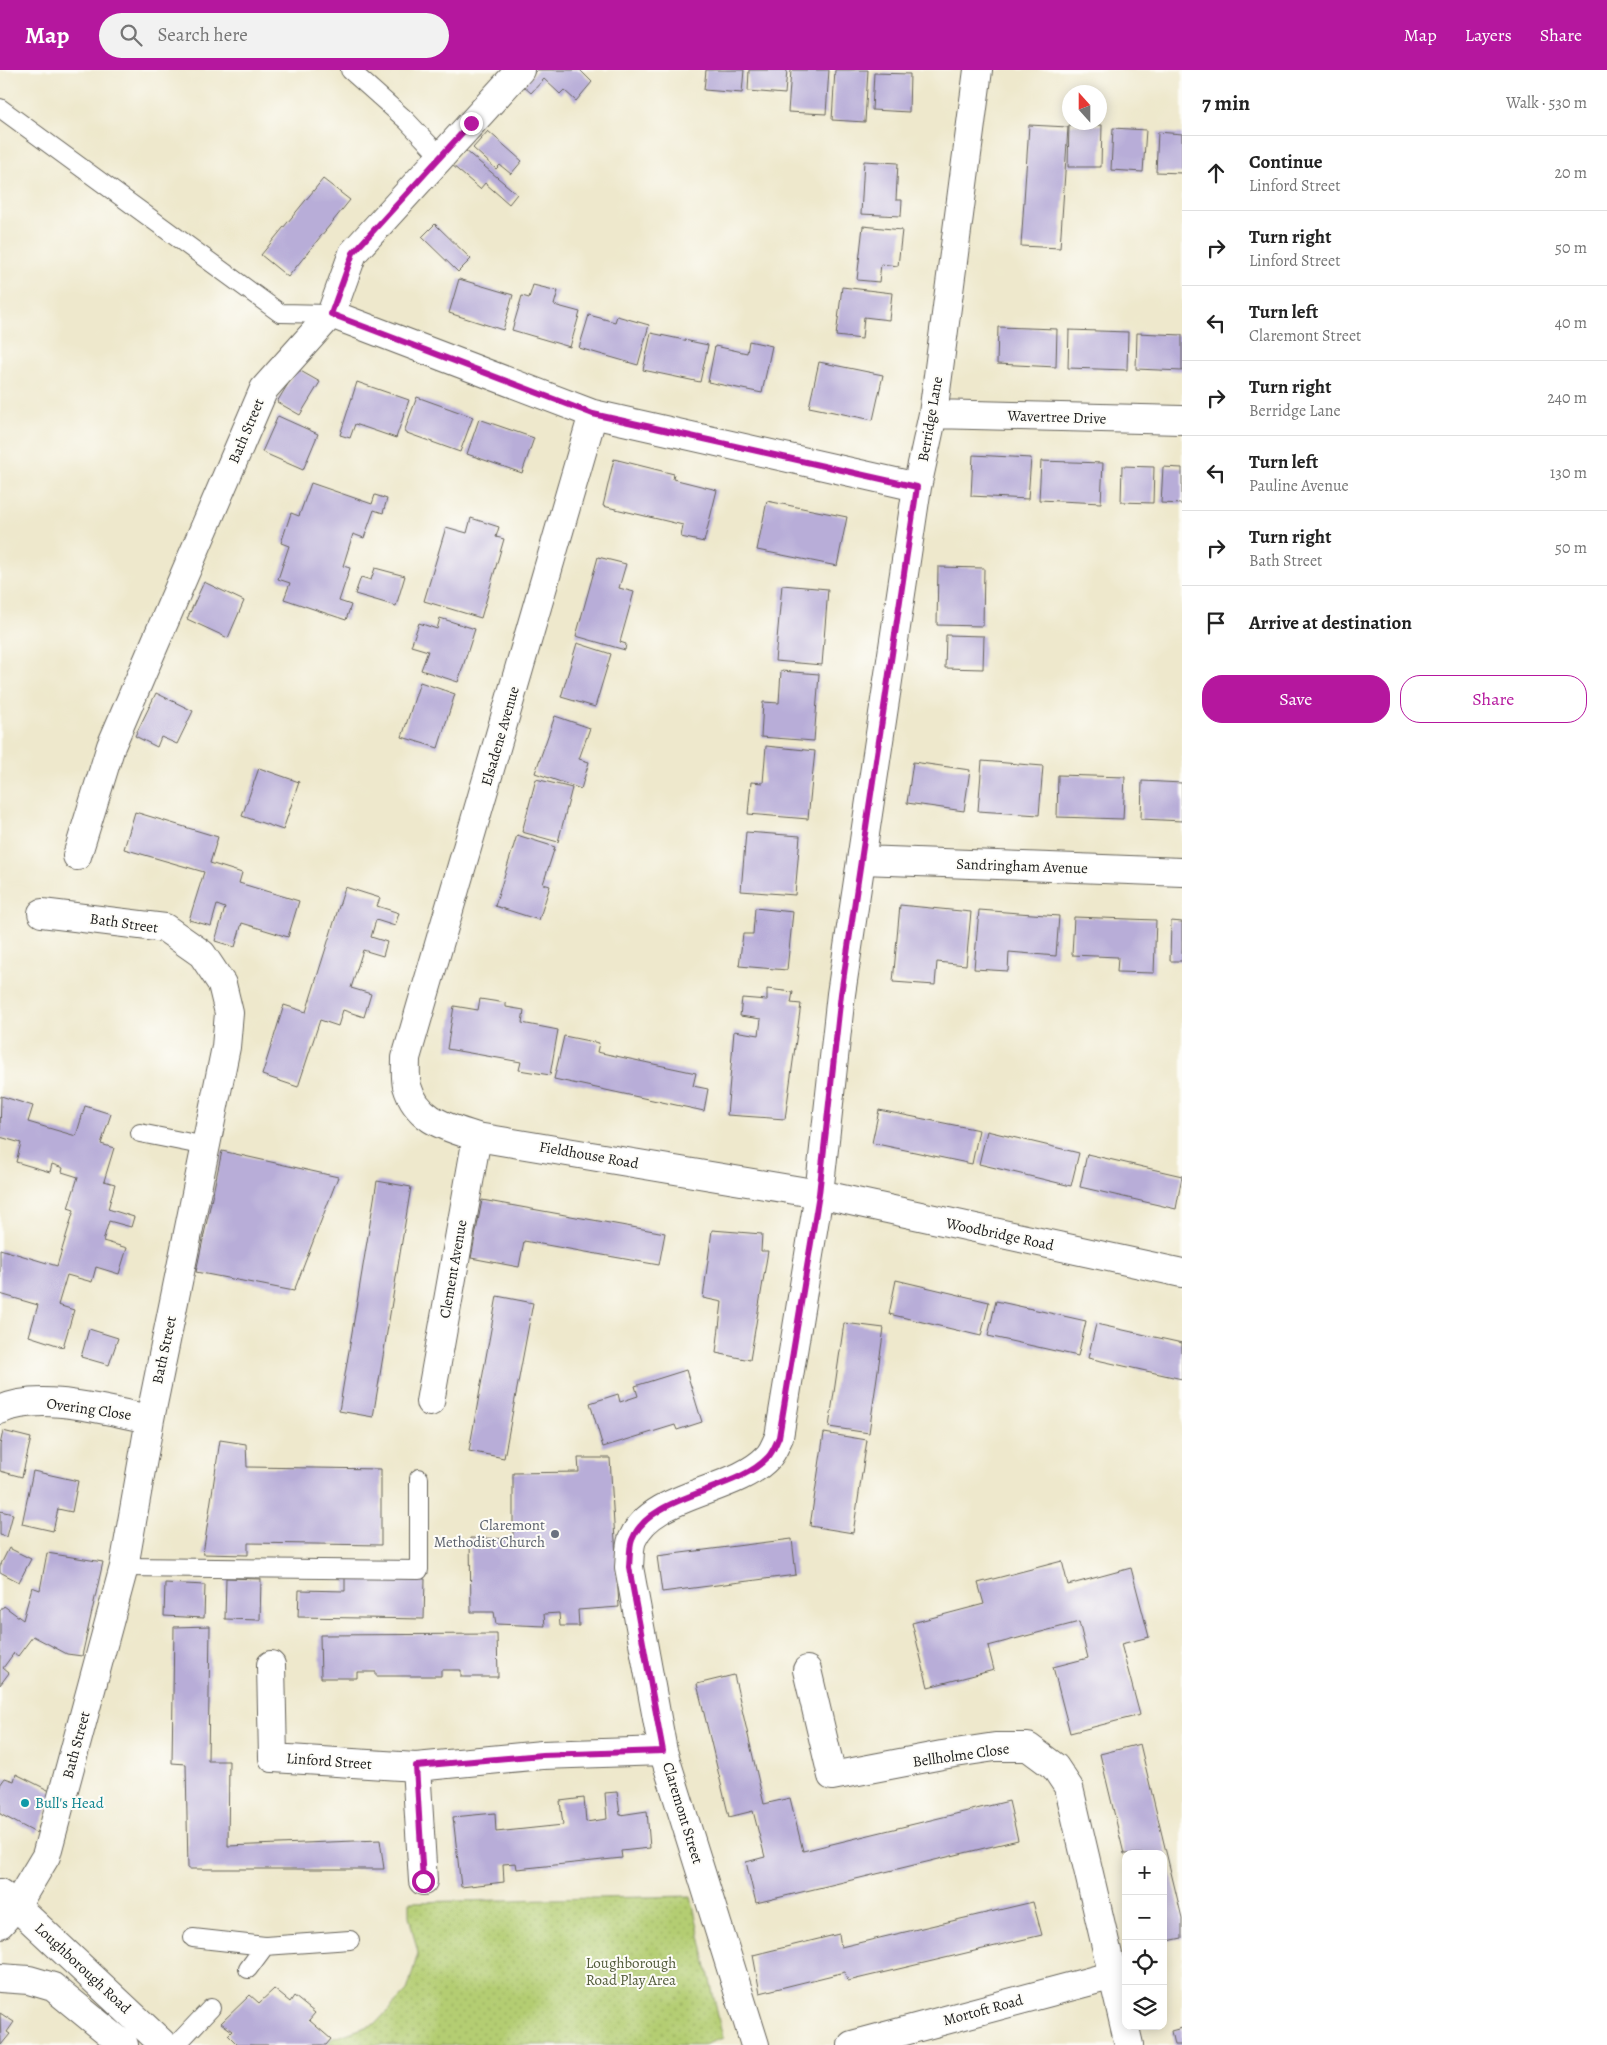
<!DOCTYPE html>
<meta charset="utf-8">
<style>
:root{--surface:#fff;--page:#f2f2f2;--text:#222;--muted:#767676;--line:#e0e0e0;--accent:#b5179e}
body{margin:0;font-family:Alegreya,serif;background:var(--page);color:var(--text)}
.controls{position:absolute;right:15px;bottom:15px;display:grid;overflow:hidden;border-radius:10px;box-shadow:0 2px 12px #0003}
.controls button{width:45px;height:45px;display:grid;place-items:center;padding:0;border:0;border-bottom:1px solid var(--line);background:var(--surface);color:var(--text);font:25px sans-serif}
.compass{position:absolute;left:1062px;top:15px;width:45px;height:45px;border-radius:50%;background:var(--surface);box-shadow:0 2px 12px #0003;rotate:339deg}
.stop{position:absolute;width:15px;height:15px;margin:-11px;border:4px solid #b5179e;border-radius:50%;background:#fff}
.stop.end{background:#b5179e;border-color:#fff;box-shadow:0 1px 5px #0008}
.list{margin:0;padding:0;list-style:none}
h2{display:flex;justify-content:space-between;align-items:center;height:65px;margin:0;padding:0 20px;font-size:21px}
h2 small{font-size:16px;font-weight:400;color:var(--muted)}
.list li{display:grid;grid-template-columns:32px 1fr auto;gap:15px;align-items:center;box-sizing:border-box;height:75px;padding:0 20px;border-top:1px solid var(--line)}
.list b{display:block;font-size:19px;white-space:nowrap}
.list p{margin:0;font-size:16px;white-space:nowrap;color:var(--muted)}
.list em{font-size:16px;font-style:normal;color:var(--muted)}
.actions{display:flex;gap:10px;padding:15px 20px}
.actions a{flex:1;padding:11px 0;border:1px solid var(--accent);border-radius:20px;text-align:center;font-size:18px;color:var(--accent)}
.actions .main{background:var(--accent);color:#fff}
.icon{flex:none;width:28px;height:28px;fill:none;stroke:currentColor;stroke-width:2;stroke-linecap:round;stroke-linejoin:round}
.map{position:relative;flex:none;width:1182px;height:1975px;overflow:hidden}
header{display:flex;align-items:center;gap:30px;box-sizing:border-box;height:70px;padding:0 25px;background:var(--accent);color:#fff}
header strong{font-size:24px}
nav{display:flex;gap:28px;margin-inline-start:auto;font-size:18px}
.search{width:350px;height:45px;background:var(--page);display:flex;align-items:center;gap:12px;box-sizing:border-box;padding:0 18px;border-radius:28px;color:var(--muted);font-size:19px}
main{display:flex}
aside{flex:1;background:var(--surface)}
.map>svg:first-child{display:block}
</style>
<header>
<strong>Map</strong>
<div class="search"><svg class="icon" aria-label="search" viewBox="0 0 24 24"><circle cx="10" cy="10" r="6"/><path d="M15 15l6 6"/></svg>Search here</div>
<nav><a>Map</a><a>Layers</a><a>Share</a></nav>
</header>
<main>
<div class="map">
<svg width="1182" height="1975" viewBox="0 0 1182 1975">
<defs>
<pattern id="park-dots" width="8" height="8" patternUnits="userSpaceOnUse" patternTransform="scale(1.25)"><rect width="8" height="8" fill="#b4cd72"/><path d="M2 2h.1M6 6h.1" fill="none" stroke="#9aaf62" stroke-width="1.8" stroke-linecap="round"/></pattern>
</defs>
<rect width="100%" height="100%" fill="#fdfcf7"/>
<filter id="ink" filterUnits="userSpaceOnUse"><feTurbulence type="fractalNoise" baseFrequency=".02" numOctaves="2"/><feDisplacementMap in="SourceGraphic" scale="10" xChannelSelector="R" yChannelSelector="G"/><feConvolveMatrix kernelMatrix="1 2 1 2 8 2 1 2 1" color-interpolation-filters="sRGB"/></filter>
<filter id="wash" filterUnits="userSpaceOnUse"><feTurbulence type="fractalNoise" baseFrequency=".0096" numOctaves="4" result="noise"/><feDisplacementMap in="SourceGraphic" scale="20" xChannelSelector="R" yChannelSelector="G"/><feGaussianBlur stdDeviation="1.12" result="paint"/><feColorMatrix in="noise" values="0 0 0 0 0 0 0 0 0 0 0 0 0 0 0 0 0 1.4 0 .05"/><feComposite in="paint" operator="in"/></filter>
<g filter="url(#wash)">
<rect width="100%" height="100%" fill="#eee8cc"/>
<!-- park -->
<path fill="url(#park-dots)" stroke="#687447" d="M691,1826L723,1968L704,1975H326L331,1969L375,1954L407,1921L418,1883L409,1846V1832Z"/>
<g id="blocks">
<!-- building -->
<path fill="#b8add8" d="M537,0H580L592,12L576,31L564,20L560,24L544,9L531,23L523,16Z
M706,0H744L742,23L704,20Z
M749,0H787L785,24L748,21Z
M791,0H829L826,44L788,42Z
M835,0H868L865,52L832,50Z
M874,3L910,4L909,42L872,40Z
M1029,55L1068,57L1060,178L1021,176Z
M1069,55H1102L1101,97H1068Z
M1113,58L1146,60L1143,102L1111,100Z
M488,61L522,91L511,104L500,95L496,99L473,78Z
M1158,62L1182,64V103L1156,102Z
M465,80L517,124L509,134L485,113L480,119L452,95Z
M864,91L898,93L896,130H902L901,146L861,144Z
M323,109L350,130L288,207L261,185Z
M435,154L471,189L458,202L422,167Z
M863,156L902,160L898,196L881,194L879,212L857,210Z
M459,209L513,225L503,260L449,243Z
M533,215L558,221L554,235L580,242L570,277L512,260L522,226L529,228Z
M842,217L892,223L889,250L864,247L862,269L836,266Z
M589,245L615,252L617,246L649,255L638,295L579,278Z
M998,257L1057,259L1056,297L997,294Z
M1069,260L1128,262L1127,300L1068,298Z
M651,263L708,275L700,312L643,300Z
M1137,263L1182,265V301L1136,299Z
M749,271L772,276L762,323L708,312L715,276L747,283Z
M819,292L883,305L873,350L809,337Z
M297,299L320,312L300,345L277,332Z
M357,312L409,330L396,368L355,354L350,368L340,365Z
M417,327L473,347L460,382L404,362Z
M278,346L318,364L303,400L262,382Z
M479,349L534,368L522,403L467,384Z
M973,385L1031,388L1028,429L971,426Z
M614,389L674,404L673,409L717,420L704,472L681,467L683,455L603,436Z
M1041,391L1103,393L1101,433L1039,430Z
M1122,396L1154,397L1153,433L1121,432Z
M1163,397L1182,398V434L1161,433Z
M311,413L372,434L375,425L387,429L383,443L374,440L364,468L353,464L343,496L350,498L339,531L351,535L346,550L284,529L290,513L278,509L289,476L281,473L291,443L299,446Z
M767,431L847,447L837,496L757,480Z
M471,448L499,457L496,467L504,469L481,548L424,531L446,457L467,463Z
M598,487L626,494L619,518L634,522L620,572L626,574L625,580L576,566Z
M938,497L984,498L983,556L937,555Z
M375,498L405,506L396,536L355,524L361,507L371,510Z
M204,512L244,531L228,568L187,549Z
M782,515L828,519L822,595L775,591Z
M440,548L475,559L458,612L421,600L428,581L411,576L419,553L437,559Z
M946,565L984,566L983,599L945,598Z
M577,573L611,584L595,637L561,627Z
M781,601L819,604L814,671L761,667L763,632L779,633Z
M420,612L455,624L438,678L402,667Z
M156,623L193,641L177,674L161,667L157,677L135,666Z
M555,646L590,658L579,689L589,692L581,719L535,703Z
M766,676L815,681L808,749L748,744L751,712L763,713Z
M982,691L1043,696L1039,745L978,741Z
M913,692L970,700L964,741L907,733Z
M259,698L299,712L283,760L242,746Z
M1058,705L1125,707L1123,749L1057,747Z
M536,709L572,718L558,772L522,762Z
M1142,711L1182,713V751L1141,749Z
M135,742L218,767L210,793L242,803L239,813L299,831L288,867L242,853L235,877L215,871L225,838L217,835L211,856L189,850L204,802L124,779Z
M746,762L800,766L795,825L741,821Z
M517,765L555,777L543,814L550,816L539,850L495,836Z
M345,817L380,828L377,836L399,843L395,856L376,850L371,867L387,872L383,886L363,880L351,918L371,924L364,947L343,940L338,956L320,950L298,1017L262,1005L284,935L306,942Z
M900,835L971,842L966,895L937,892L935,915L893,912Z
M755,838L793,842L787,900L739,896L743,864H753Z
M979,840L1059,846L1056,886L1009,882L1008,901L974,899Z
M1074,847L1156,850L1154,903L1117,902L1118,887L1072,885Z
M1171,851L1182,852V891H1170Z
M767,919L793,922L791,933L801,934L785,1049L727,1045L734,961L759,965L761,949L740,946L742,928L767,930Z
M480,929L506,933V937L524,940L522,953L558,960L550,1005L519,1000L521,992L447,979L454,936L478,940Z
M564,966L599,973L597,982L696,1003L693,1016L708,1019L704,1041L554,1009Z
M1,1026L33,1036L28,1052L76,1066L85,1036L111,1044L101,1074L114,1078L104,1111L115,1114L108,1139L134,1147L131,1157L109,1151L103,1171L127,1178L119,1204L96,1197L92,1212L67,1205L58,1235L74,1240L63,1277L29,1266L38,1235L0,1224V1179L57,1196L74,1140L68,1138L78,1107L62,1102L63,1098L52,1094L50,1102L16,1092L21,1073L0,1067Z
M879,1040L979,1060L972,1094L872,1073Z
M987,1061L1079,1083L1071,1116L979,1094Z
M222,1081L338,1107L294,1221L196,1202Z
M1087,1084L1182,1106L1176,1139L1080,1117Z
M377,1111L411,1117L373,1347L339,1341Z
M482,1130L665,1163L659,1195L524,1171L519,1197L471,1188Z
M712,1160L762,1164L761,1181H768L750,1290L716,1283L722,1232L703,1228Z
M896,1210L989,1232L981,1266L889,1244Z
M497,1226L533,1233L504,1388L469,1381Z
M996,1231L1086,1251L1078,1286L988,1266Z
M844,1253L884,1258L869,1363L829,1357Z
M1096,1254L1182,1273V1309L1088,1288Z
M89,1259L118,1268L109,1295L81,1287Z
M686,1300L702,1352L677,1360L675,1355L603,1377L590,1333L618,1324L620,1332L638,1326L635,1316Z
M3,1361L31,1368L22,1407L0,1401V1375Z
M824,1363L867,1370L853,1463L810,1456Z
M220,1370L246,1374L247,1397L381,1399V1475L248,1473V1485L203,1484Z
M578,1388H610L619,1537L578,1540L579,1556H560L559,1543L544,1544L545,1556L496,1554L494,1542H471L470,1468L513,1469V1403L579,1402Z
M33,1401L78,1411L72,1442L58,1439L53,1461L22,1454Z
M0,1441L13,1444L7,1467L0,1465Z
M792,1469L796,1505L662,1522L657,1486Z
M9,1478L31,1489L19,1512L0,1502V1496Z
M47,1483L103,1492L82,1586L67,1584L33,1566L18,1586L14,1583L3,1598L9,1603L0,1615V1541L4,1536L23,1550L32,1517L40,1520Z
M1062,1491L1068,1515L1131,1498L1149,1567L1121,1574L1140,1645L1070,1663L1053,1597L1088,1588L1079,1552L988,1576L994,1600L928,1617L912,1553L984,1534L978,1513Z
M226,1508L261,1509L260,1550L225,1549Z
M345,1508L425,1509L424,1549L298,1547L299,1520L345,1521Z
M165,1513L205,1515L204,1548L164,1546Z
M210,1556L208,1691H229L228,1776L380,1770L384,1799H188L186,1694L172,1693L174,1557Z
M497,1564L498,1607H461V1600H441V1606H376V1602H357V1608H321L320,1565Z
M734,1605L764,1734L790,1728L803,1781L1009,1731L1018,1770L756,1833L746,1792L765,1787L753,1741L729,1747L697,1614Z
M1140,1674L1182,1848V1868L1163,1872V1784H1124L1100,1684Z
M16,1704L54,1723L36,1763L0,1744V1715L5,1708L14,1711Z
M617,1722L620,1745L647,1741L650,1778L621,1781L622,1788L517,1799L516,1793L503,1794L504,1812L461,1817L453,1747L495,1743L496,1762L563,1755L560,1731L584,1728L586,1752L607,1749L605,1723Z
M1033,1832L1042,1865L848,1911L845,1902L760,1923L753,1885L839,1864L841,1877Z
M274,1919L290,1932L294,1926L315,1943L309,1950L331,1969L326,1975H238L228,1965L232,1961L221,1953L250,1925L259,1933Z
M0,1943L14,1952L7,1962L10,1964L1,1975Z
M1182,1958V1975H1174L1171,1961Z"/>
</g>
</g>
<g filter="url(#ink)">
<use href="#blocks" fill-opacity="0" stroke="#66635a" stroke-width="1"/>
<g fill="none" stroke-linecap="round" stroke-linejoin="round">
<!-- service casing -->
<g stroke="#66635a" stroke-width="20">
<path id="service" d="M350,0L406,50L441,87
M0,38L280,243L331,244
M140,1063L206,1076
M124,1497L419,1500V1408
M193,1868L265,1876
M248,1899L265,1876L350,1870
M176,1975L211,1938"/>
</g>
<!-- minor casing -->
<g stroke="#66635a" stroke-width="30">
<path id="minor" d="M331,244L593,344L917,417
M593,344L406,988C406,997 405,1007 407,1016C417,1051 447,1057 477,1067L819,1124L1182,1203
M933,344L1182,350
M77,786L111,676L264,319L331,244L353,183L520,0
M862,790L1182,802
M430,1332L477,1067
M0,1340C41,1321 106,1341 150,1349
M271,1595L273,1688L416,1697L542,1685L663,1681
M807,1600L832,1706L942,1685L995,1677H1028L1055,1697L1069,1718L1129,1975
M416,1697L423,1811
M0,1854L16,1836L46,1786L124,1497L150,1349L226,977L229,943L222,914L202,884L165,858L42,843
M755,1975L663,1681L629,1497C630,1489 629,1478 632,1470C651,1423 735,1423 768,1387C773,1382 776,1373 779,1367L819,1124L841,924L917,417L933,344L978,0
M852,1975L1114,1905"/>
</g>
<!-- tertiary casing -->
<g stroke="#66635a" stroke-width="30">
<path id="tertiary" d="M0,1823L16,1836L164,1975
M0,1908L29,1910L53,1917L124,1975"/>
</g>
<!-- service -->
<use href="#service" stroke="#fff" stroke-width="18"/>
<!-- minor -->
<use href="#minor" stroke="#fff" stroke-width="28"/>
<!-- tertiary -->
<use href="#tertiary" stroke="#fff" stroke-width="28"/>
</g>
</g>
<g fill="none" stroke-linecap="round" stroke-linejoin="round" filter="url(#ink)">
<!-- route -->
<path stroke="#b5179e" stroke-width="6" d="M423,1811L416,1696L542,1685L663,1681L629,1497C630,1489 629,1478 632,1470C650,1423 735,1423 768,1387C773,1382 776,1373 779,1367L819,1124L841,924L917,417L593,344L331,244L353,183L471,53"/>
</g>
<!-- markers -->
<circle fill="#6b7280" stroke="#fdfcf7" stroke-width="2" cx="555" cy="1464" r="5"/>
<circle fill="#0f9aa8" stroke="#fdfcf7" stroke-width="2" cx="25" cy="1733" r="5"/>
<g text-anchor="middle" stroke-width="4" stroke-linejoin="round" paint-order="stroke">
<!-- street labels -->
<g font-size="15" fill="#1c1c1c" stroke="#fdfcf7">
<text transform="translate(1057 347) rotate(2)" y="5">Wavertree Drive</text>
<text transform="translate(930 349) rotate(-80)" y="5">Berridge Lane</text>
<text transform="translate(246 361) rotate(-67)" y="5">Bath Street</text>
<text transform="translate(500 666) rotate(-74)" y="5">Elsadene Avenue</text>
<text transform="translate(1022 796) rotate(2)" y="5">Sandringham Avenue</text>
<text transform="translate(124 853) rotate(8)" y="5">Bath Street</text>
<text transform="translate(589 1085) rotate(10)" y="5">Fieldhouse Road</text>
<text transform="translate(1000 1164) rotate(12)" y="5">Woodbridge Road</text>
<text transform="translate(453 1199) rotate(-80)" y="5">Clement Avenue</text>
<text transform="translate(164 1280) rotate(-78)" y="5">Bath Street</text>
<text transform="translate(89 1339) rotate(8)" y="5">Overing Close</text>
<text transform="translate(76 1675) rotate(-75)" y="5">Bath Street</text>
<text transform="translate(961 1685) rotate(-8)" y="5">Bellholme Close</text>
<text transform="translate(329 1691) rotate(4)" y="5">Linford Street</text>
<text transform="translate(683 1743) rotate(73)" y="5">Claremont Street</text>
<text transform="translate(83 1898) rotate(43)" y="5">Loughborough Road</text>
<text transform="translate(983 1940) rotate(-15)" y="5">Mortoft Road</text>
</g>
<!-- worship labels -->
<g font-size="15" fill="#5b616d" stroke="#fdfcf7" text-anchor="end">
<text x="545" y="1460">Claremont<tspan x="545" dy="17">Methodist Church</tspan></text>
</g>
<!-- culture labels -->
<g font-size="15" fill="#0d838f" stroke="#fdfcf7" text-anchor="start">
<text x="35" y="1738">Bull's Head</text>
</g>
<!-- park labels -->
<g font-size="15" fill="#515a3a" stroke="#fdfcf7">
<text x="631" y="1898">Loughborough<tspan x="631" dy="17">Road Play Area</tspan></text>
</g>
</g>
</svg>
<div class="controls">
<button>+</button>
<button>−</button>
<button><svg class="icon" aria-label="locate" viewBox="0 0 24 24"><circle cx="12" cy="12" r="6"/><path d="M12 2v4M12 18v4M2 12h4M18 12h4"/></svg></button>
<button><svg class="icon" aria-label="layers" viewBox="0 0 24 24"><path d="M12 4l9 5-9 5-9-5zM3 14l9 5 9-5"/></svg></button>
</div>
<svg class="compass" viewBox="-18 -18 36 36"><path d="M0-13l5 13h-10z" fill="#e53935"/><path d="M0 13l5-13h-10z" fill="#767676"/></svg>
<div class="stop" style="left:423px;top:1811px"></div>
<div class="stop end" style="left:471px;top:53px"></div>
</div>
<aside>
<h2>7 min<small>Walk · 530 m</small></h2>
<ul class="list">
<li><svg class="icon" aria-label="ahead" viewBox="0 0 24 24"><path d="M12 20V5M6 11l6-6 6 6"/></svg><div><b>Continue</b><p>Linford Street</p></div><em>20 m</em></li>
<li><svg class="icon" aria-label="right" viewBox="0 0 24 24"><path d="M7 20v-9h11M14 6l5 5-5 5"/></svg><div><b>Turn right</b><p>Linford Street</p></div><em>50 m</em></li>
<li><svg class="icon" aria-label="left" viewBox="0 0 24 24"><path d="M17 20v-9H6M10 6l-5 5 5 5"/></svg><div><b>Turn left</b><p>Claremont Street</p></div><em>40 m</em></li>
<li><svg class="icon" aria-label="right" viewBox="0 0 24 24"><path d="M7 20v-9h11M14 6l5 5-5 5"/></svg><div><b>Turn right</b><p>Berridge Lane</p></div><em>240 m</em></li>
<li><svg class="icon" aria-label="left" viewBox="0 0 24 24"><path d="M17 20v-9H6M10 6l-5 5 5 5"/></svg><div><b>Turn left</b><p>Pauline Avenue</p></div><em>130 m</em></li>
<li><svg class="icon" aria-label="right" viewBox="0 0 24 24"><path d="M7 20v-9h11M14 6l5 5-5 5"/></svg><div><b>Turn right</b><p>Bath Street</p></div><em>50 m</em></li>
<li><svg class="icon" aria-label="arrive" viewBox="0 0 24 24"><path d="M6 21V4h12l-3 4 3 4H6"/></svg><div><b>Arrive at destination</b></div></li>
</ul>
<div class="actions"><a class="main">Save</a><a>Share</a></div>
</aside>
</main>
